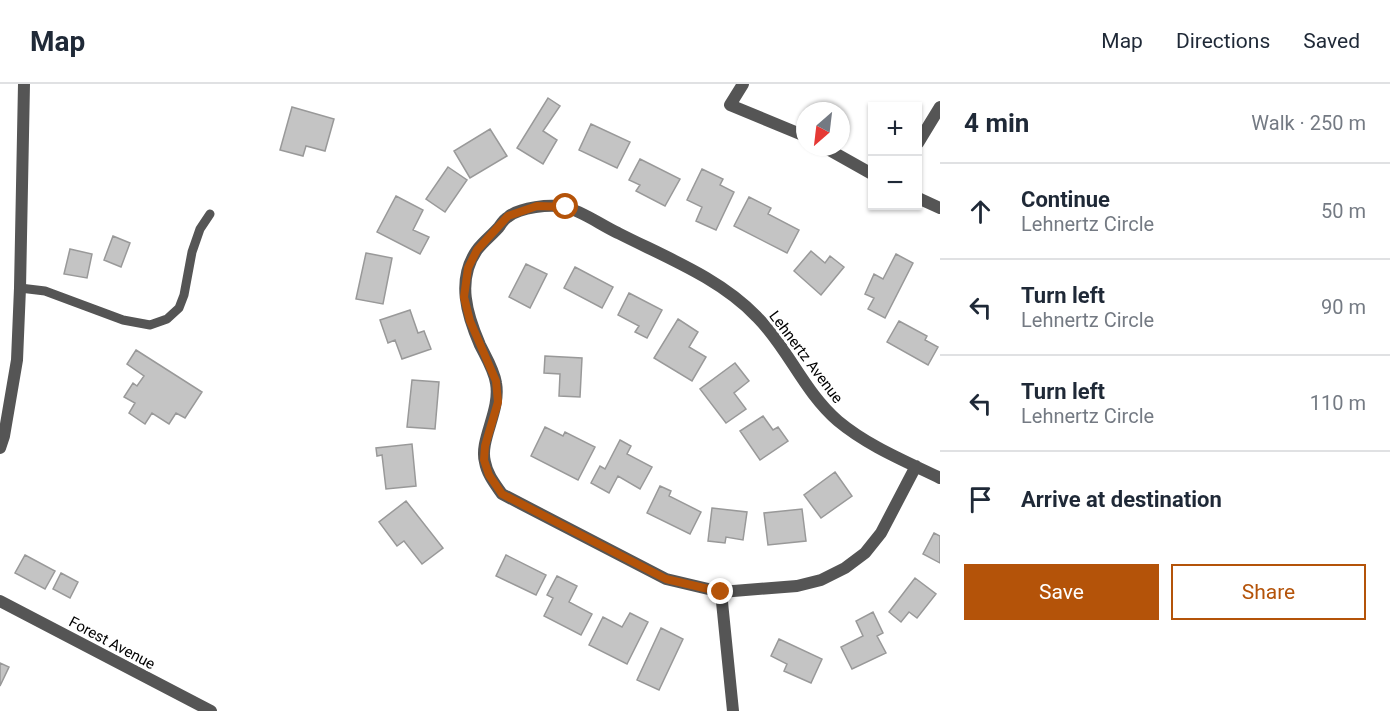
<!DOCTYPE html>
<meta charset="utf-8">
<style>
:root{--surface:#fff;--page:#f2f2f3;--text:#1f2937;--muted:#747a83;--line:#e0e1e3;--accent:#b45309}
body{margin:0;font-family:Roboto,sans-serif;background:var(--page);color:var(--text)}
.controls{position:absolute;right:18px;top:18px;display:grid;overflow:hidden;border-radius:0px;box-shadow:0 2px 4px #0004}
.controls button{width:54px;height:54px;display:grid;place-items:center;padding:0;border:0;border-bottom:2px solid var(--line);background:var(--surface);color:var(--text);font:30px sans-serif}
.compass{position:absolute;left:796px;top:18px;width:54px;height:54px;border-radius:50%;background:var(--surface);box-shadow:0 2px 4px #0004;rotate:208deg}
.stop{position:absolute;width:18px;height:18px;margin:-14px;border:4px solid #b45309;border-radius:50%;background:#fff}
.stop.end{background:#b45309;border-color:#fff;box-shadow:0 2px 6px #0008}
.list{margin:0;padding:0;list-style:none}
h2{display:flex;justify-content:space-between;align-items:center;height:78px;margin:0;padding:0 24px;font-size:26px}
h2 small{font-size:20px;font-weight:400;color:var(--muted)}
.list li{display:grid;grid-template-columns:39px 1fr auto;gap:18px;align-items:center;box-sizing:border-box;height:96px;padding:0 24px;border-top:2px solid var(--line)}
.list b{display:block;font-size:22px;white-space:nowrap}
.list p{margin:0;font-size:20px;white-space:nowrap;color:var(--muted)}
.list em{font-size:20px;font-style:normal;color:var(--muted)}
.actions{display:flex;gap:12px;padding:18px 24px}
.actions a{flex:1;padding:14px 0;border:2px solid var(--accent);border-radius:0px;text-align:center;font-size:21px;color:var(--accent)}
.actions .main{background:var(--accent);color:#fff}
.icon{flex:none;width:33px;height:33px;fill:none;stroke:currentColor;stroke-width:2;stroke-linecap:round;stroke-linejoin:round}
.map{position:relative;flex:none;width:940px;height:627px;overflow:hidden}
header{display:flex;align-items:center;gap:36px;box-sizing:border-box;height:84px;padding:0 30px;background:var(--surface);border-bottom:2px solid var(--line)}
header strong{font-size:28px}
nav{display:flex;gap:33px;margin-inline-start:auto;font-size:21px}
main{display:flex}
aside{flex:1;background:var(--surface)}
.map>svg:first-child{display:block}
</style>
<header>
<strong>Map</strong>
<nav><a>Map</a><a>Directions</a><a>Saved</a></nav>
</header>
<main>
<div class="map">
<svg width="940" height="627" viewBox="0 0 940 627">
<rect width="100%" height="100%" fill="#fff"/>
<!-- building -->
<path fill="#c4c4c4" stroke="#999" stroke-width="1.5" d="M548,14L560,22L543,47L557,56L543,80L517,64Z
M292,23L334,35L325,67L306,62L303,72L280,66Z
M591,40L630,58L617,84L579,66Z
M490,45L507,72L470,94L454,67Z
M640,75L680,95L665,122L636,107L640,101L629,96Z
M448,83L467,96L445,128L426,115Z
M702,85L723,95L720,101L734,108L716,146L696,137L702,123L687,116Z
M396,112L423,126L413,146L429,153L420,170L377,148Z
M749,113L771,124L768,130L799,146L787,169L734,142Z
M113,152L130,159L121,183L104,176Z
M70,165L92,170L87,194L64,190Z
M811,167L825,179L830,172L844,183L821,211L794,187Z
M366,169L392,174L383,220L356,215Z
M896,170L913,179L885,234L868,225L874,214L865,210L874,190L883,195Z
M526,180L547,190L530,224L509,213Z
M575,183L613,203L602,224L564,204Z
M629,209L662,226L647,254L635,248L639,242L618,231Z
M410,226L418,249L424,247L431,265L402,275L395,256L388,259L380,236Z
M678,235L698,248L689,263L706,273L692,297L654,274Z
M899,237L927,252L925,256L938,263L928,281L887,258Z
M136,266L202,308L185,334L176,329L169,340L152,329L145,340L129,329L135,319L124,313L133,299L137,302L144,292L127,280Z
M545,272L582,274L580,313L559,312L560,290L544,289Z
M735,279L749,297L734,309L746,325L726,339L700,305Z
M412,296L439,298L435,345L407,343Z
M763,332L773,346L778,343L788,357L760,376L740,347Z
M545,343L563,352L565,348L595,363L578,396L531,372Z
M620,356L631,362L627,370L652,383L640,405L618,392L609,409L591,399L600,382L605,385Z
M412,360L416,402L386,405L382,371L377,372L376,364Z
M835,388L852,412L821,434L804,411Z
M660,402L671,407L669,412L701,428L690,450L647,429Z
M406,417L443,464L422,480L404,457L397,462L379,438Z
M712,424L747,428L743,456L726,453L725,459L708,457Z
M802,425L806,457L768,461L764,429Z
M934,449L940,452V479L923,470Z
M25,471L55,487L45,505L15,489Z
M506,471L546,491L536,511L496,492Z
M61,489L78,498L70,514L53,505Z
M557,492L577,502L569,518L592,530L581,551L544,532L553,514L547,511Z
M915,494L936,510L917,534L909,528L901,538L889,528Z
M873,528L883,549L877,552L886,569L852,585L841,563L863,552L856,537Z
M630,529L648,538L627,580L589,561L603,533L622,543Z
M661,544L683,555L659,606L637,596Z
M779,555L822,575L811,599L784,587L787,580L771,572Z
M0,579L9,583L0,602Z"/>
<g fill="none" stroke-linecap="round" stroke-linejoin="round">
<!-- service -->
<path stroke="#555" stroke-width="9" d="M20,204L45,207L123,236L150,241L167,235L179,224L184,211L192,168L200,145L210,130"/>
<!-- minor -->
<path stroke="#555" stroke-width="12" d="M743,0L730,21L805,52
M918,59L940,23
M824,63L872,90
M918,114L940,124
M0,364L4,352L17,276L20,204L24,0
M916,382L881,449L865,469L845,484L821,496L797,502L721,508L666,495L502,410C495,400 487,390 485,378C479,356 501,327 496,299C494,286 486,273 480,261C467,231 456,196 477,166C483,158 492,151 499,143C501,140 504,135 508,133C520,123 550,120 565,123C582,127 601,141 618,149C665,173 720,194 757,233C788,264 804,308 838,337C868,362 905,377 940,394
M721,508L733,627
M0,517L211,627"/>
</g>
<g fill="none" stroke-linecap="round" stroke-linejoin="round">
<!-- route -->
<path stroke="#b45309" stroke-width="8" d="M566,123L537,122L508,132L477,166L468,184L464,213L470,237L496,297L498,318L485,362L484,376L489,391L502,410L666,495L721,508"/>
</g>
<g text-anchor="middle" stroke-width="6" stroke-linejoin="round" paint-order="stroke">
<!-- street labels -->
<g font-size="15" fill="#000" stroke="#fff">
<text transform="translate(806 273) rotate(53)" y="5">Lehnertz Avenue</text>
<text transform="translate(112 559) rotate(28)" y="5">Forest Avenue</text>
</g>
</g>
</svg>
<div class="controls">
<button>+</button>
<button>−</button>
</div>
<svg class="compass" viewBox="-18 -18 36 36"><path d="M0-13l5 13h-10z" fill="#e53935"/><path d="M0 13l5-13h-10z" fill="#747a83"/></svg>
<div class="stop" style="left:566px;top:123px"></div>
<div class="stop end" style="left:721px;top:508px"></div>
</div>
<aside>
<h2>4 min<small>Walk · 250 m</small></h2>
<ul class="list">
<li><svg class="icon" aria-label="ahead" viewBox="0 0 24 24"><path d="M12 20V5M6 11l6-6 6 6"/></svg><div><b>Continue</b><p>Lehnertz Circle</p></div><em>50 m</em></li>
<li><svg class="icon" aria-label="left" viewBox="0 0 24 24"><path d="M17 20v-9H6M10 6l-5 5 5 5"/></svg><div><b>Turn left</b><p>Lehnertz Circle</p></div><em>90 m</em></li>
<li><svg class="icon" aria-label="left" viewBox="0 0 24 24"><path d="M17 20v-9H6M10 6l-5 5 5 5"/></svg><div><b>Turn left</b><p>Lehnertz Circle</p></div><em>110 m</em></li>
<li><svg class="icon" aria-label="arrive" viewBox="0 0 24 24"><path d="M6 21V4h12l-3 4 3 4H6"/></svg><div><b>Arrive at destination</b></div></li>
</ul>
<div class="actions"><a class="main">Save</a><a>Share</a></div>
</aside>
</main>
